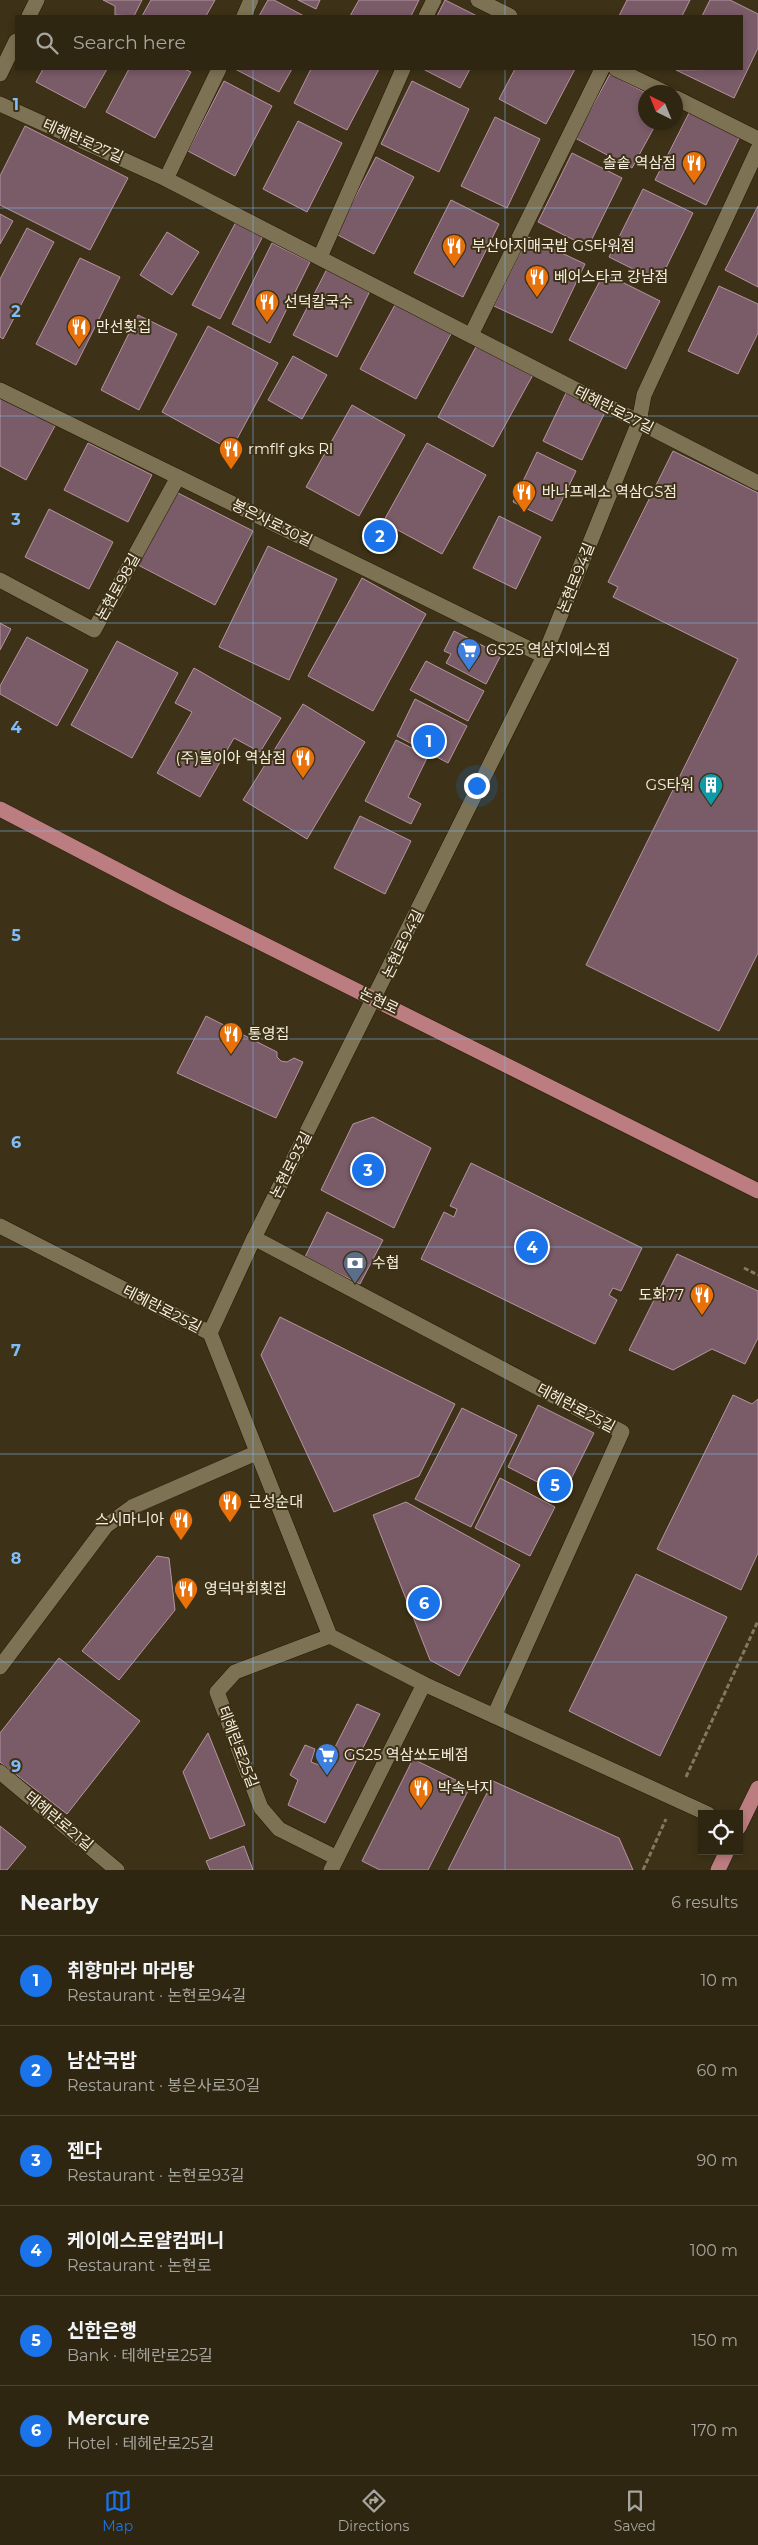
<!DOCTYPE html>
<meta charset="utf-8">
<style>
:root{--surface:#2e2611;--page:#3a321f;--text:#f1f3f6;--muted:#a7a59f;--line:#494331;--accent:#1a73e8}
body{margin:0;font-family:Montserrat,"Noto Sans KR",sans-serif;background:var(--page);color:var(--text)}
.controls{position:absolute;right:15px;bottom:15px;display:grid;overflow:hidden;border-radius:0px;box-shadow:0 2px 8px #0003}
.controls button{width:45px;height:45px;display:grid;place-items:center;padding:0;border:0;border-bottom:1px solid var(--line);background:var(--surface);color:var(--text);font:25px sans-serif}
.compass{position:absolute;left:638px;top:85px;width:45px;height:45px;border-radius:50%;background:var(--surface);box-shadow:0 2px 8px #0003;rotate:317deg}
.you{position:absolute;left:476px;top:785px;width:18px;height:18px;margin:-12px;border:4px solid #fff;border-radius:50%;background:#1a73e8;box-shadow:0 0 0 8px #1a73e833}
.badge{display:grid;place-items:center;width:32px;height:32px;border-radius:50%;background:var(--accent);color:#fff;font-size:16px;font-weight:700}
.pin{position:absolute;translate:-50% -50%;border:2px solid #fff;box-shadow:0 1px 5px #0006}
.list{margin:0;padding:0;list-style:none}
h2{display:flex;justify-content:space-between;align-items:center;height:65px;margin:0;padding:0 20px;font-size:21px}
h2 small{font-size:16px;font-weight:400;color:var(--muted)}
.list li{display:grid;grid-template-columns:32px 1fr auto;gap:15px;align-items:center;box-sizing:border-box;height:90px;padding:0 20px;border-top:1px solid var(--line)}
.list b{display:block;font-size:19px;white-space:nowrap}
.list p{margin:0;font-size:16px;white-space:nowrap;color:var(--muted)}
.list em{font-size:16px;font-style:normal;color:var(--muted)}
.icon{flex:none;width:28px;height:28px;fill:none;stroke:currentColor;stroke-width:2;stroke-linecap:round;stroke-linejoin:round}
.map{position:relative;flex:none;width:758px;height:1870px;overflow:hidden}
.search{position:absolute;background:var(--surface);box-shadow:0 2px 8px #0003;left:15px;right:15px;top:15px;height:55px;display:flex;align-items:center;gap:12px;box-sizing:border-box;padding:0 18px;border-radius:0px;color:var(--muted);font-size:19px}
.sheet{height:605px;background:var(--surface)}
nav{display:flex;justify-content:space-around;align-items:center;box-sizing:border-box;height:70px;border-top:1px solid var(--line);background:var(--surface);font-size:14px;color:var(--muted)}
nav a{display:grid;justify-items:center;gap:2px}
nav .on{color:var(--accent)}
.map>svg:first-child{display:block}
</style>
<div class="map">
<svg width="758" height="1870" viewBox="0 0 758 1870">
<rect width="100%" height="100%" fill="#3d3217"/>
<!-- building -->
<path fill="#7a5b68" stroke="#b694a2" d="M103,0H142L134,16L115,15V6Z
M151,0H215L206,16H142Z
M268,0H274L304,16H259Z
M298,0H320L316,9Z
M359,0H419L411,16H350Z
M445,0L477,16H437Z
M627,0H690L682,16H619Z
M710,0H730L758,14V48L734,98L676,70L742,69V16H702Z
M43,69H107L85,108L36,82Z
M129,69H184L191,72L155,138L106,112Z
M235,69H292L279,92Z
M311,69H379L347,130L294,103Z
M423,69H470L460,88Z
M515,69H575L546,124L499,99Z
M610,74L646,93V122H657L632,168L575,138Z
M224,81L272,106L235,176L188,151Z
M412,81L469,109L439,172L381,144Z
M690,111L740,136L706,205L655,180Z
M495,117L540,139L507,208L461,186Z
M298,121L342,143L307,212L263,189Z
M25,126L128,178L90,250L0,205V176Z
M572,153L622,178L588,247L538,222Z
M376,157L414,177L374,254L336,234Z
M643,189L693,213L659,282L609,257Z
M451,200L499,224L463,297L414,273Z
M758,206V287L725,270Z
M0,214L13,221L0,244Z
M236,222L263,236L220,319L192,305Z
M27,228L54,242L3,339L0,337V279Z
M167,232L199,252L172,295L140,275Z
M528,237L585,264L552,333L494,306Z
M272,243L310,262L270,343L232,324Z
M80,258L120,277L76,365L36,344Z
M328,267L371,289L337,357L293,335Z
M604,273L660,301L626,369L569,340Z
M719,286L758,304V333L738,374L688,351Z
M396,303L452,332L416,399L360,369Z
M138,315L177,334L139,410L101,390Z
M208,326L278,363L231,450L162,412Z
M478,343L534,373L493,447L438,417Z
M293,356L327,375L302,419L268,400Z
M567,391L606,410L582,460L543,441Z
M0,394L56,424L26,480L0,466Z
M352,405L405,435L359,516L306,487Z
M88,443L152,475L128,522L64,490Z
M427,443L486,475L442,554L383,522Z
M673,451L758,493V953L719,1031L586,965L738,659L613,597L618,587L608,582Z
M537,452L576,471L552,521L513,502Z
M176,492L253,531L215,605L138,565Z
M49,509L113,542L89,589L25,557Z
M499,516L541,537L516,589L473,568Z
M268,546L337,579L289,680L219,647Z
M362,578L426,614L373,711L308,676Z
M0,623L11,629L0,650Z
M454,631L501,655L486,684L446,663L451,654L444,651Z
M27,637L88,670L57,726L0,694V686Z
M117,641L178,673L132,758L71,725Z
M426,661L484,691L468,721L410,690Z
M194,668L281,718L260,752L234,738L200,797L157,773L192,712L175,703Z
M415,699L467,726L448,763L397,736Z
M303,704L365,742L307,839L243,800Z
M396,740L428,756L408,797L421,804L411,824L365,801Z
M360,816L411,841L385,894L334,868Z
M206,1016L277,1052V1057L281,1061L287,1062L294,1058L303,1062L276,1118L177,1073Z
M373,1117L431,1148L394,1228L321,1190L353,1124Z
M471,1163L642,1248L621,1291L613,1288L609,1295L617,1300L595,1344L421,1259L444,1212L454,1217L457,1209L450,1206Z
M327,1212L383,1240L360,1284L305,1257Z
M677,1254L758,1291V1338L745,1364L712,1349L673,1370L629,1350Z
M280,1317L455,1404L419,1476L334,1512L261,1355Z
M733,1395L752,1404L758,1399V1553L741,1590L657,1549Z
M538,1405L594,1433L563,1495L508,1467Z
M462,1408L517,1435L471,1527L415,1499Z
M500,1478L555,1507L530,1556L475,1528Z
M406,1502L520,1565L459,1676L430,1660L373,1515Z
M157,1556L169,1558L175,1610L119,1680L82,1651Z
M636,1574L727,1617L660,1756L569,1711Z
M59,1658L140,1721L67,1814L0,1762V1733Z
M357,1704L380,1714L325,1823L288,1805L298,1780L290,1775L305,1745L315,1749L311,1762L319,1765L329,1747L333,1751Z
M208,1733L245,1825L210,1839L183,1772Z
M413,1759L470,1787L428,1870H380L362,1861Z
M493,1781L619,1838L633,1870H448Z
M0,1826L26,1847L7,1870H0Z
M244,1846L253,1870H210L206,1861Z"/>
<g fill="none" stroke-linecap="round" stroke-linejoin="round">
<!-- service casing -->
<g stroke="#241a01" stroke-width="16">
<path id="service" d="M244,16L251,0
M166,179L219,69
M471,335L602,69
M0,580L94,630L178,477
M254,1238L622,1432L494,1716
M330,1636L235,1672L217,1692L261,1808L279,1829L337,1858
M0,1772L117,1870"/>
</g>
<!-- minor casing -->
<g stroke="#241a01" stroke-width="16">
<path id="minor" d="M478,0L510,16
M29,16L37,0
M426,16L434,0
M616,69L664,92
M0,74L16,41
M676,98L758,139
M0,104L166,179L639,422
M320,257L403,69
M0,390L544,656
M0,1226L210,1333
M0,1667L106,1526L132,1507L256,1453
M331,1870L424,1684"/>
</g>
<!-- tertiary casing -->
<g stroke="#241a01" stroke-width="16">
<path id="tertiary" d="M639,422L758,483
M708,1814L424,1684L330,1636L210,1333L254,1238L544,656L639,422L644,395L758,149"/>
</g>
<!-- primary casing -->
<g stroke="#241a01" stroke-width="16">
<path id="primary" d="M0,809L175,900L758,1191
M739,1827L758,1788
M718,1870L727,1851"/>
</g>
<!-- path -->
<path stroke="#827962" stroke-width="3" stroke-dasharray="5 2.5" stroke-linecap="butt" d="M744,1268L758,1275
M686,1777L758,1621
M643,1870L666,1819"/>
<!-- service -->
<use href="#service" stroke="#7e7255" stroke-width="15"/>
<!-- minor -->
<use href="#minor" stroke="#7e7255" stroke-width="15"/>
<!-- tertiary -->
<use href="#tertiary" stroke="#7e7255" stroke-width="15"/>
<!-- primary -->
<use href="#primary" stroke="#bc7d80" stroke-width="15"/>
</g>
<!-- grid -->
<path fill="none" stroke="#7fbdfa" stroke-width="1" stroke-opacity="0.55" d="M253,0V16M505,0V16M253,69V1870M505,69V1870M0,208H758M0,416H758M0,623H758M0,831H758M0,1039H758M0,1247H758M0,1454H758M0,1662H758"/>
<!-- icons -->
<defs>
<g id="restaurant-pin" transform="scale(1.25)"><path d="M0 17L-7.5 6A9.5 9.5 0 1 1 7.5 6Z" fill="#e8710a" stroke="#3d3217"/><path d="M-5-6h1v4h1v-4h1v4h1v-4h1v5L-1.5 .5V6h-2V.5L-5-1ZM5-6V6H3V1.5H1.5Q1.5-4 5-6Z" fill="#fff"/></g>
<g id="supermarket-pin" transform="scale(1.25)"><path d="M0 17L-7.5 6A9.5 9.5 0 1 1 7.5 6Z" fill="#3f7fe0" stroke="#3d3217"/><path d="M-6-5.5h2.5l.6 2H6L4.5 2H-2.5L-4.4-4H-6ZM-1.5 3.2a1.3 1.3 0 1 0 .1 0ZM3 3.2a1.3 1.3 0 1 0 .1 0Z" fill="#fff"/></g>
<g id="building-pin" transform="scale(1.25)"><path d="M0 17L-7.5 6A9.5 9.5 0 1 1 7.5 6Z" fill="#0f9aa8" stroke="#3d3217"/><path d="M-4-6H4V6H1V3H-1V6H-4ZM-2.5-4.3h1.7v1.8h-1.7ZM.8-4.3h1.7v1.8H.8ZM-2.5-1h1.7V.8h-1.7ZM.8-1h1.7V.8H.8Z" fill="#fff"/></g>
<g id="bank-pin" transform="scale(1.25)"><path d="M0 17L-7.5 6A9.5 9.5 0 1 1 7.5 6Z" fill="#5c6f8a" stroke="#3d3217"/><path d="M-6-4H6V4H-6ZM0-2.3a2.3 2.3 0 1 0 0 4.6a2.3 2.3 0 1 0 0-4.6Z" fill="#fff"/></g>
</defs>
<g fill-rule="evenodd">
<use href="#restaurant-pin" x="694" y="163"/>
<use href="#restaurant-pin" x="454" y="246"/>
<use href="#restaurant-pin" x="537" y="277"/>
<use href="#restaurant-pin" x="267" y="302"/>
<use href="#restaurant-pin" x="79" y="327"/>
<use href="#restaurant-pin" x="231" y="449"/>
<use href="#restaurant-pin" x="524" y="492"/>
<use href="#supermarket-pin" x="469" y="650"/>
<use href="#restaurant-pin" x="303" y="758"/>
<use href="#building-pin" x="711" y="785"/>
<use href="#restaurant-pin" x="231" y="1034"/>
<use href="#bank-pin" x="355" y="1263"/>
<use href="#restaurant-pin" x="702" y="1295"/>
<use href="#restaurant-pin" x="230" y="1502"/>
<use href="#restaurant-pin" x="181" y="1520"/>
<use href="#restaurant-pin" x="186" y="1589"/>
<use href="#supermarket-pin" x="327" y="1755"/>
<use href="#restaurant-pin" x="421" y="1788"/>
</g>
<g text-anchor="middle" stroke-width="4" stroke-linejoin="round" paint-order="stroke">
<!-- street labels -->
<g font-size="15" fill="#f8f1e1" stroke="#3d3217">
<text transform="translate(83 141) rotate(24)" y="5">테헤란로27길</text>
<text transform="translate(614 410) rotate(27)" y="5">테헤란로27길</text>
<text transform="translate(272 523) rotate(26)" y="5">봉은사로30길</text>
<text transform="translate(576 578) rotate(-68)" y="5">논현로94길</text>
<text transform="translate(118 587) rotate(-61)" y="5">논현로98길</text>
<text transform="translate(403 944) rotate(-64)" y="5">논현로94길</text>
<text transform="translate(379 1001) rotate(26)" y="5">논현로</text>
<text transform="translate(291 1165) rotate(-63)" y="5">논현로93길</text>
<text transform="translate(162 1309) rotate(27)" y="5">테헤란로25길</text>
<text transform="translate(576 1408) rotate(28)" y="5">테헤란로25길</text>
<text transform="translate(238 1747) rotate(69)" y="5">테헤란로25길</text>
<text transform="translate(59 1821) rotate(40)" y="5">테헤란로21길</text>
</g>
<!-- poi labels -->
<g font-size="15" fill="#f8f1e1" stroke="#3d3217" text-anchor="start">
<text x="676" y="168" text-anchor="end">솔솥 역삼점</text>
<text x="472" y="251">부산아지매국밥 GS타워점</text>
<text x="554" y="282">베어스타코 강남점</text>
<text x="284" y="307">선덕칼국수</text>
<text x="96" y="332">만선횟집</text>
<text x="248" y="454">rmflf gks Rl</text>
<text x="542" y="497">바나프레소 역삼GS점</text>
<text x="486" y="655">GS25 역삼지에스점</text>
<text x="286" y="763" text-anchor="end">(주)불이아 역삼점</text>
<text x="694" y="790" text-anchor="end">GS타워</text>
<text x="248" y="1039">통영집</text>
<text x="372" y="1268">수협</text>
<text x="684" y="1300" text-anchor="end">도화77</text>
<text x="248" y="1507">근성순대</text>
<text x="164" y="1525" text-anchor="end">스시마니아</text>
<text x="204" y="1594">영덕막회횟집</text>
<text x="344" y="1760">GS25 역삼쏘도베점</text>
<text x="438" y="1793">박속낙지</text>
</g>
</g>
<g font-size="16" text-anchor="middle" font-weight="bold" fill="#7fbdfa" stroke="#3d3217" stroke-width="4" stroke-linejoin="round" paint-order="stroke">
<text x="16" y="110">1</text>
<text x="16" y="317">2</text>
<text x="16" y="525">3</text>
<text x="16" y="733">4</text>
<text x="16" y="941">5</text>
<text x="16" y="1148">6</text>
<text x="16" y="1356">7</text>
<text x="16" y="1564">8</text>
<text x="16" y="1772">9</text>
</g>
</svg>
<div class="controls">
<button><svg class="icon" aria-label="locate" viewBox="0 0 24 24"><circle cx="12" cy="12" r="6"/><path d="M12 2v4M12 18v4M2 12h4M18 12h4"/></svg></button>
</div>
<svg class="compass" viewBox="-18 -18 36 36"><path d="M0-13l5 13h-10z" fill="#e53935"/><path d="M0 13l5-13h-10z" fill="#a7a59f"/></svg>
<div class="you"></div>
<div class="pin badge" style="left:429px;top:741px">1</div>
<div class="pin badge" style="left:380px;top:536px">2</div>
<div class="pin badge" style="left:368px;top:1170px">3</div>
<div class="pin badge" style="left:532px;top:1247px">4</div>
<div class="pin badge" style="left:555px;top:1485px">5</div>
<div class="pin badge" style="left:424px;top:1603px">6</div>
<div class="search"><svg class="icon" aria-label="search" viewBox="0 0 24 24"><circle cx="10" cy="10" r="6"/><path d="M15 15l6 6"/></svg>Search here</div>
</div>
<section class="sheet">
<h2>Nearby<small>6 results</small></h2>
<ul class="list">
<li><span class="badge">1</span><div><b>취향마라 마라탕</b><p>Restaurant · 논현로94길</p></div><em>10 m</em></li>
<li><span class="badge">2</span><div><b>남산국밥</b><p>Restaurant · 봉은사로30길</p></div><em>60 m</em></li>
<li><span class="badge">3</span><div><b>젠다</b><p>Restaurant · 논현로93길</p></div><em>90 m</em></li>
<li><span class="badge">4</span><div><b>케이에스로얄컴퍼니</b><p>Restaurant · 논현로</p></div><em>100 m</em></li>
<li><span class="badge">5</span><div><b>신한은행</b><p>Bank · 테헤란로25길</p></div><em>150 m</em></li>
<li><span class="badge">6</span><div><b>Mercure</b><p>Hotel · 테헤란로25길</p></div><em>170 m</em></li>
</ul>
</section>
<nav>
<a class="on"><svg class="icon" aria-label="map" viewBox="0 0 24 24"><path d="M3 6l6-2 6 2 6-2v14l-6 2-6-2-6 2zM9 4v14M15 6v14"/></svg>Map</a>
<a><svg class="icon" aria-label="directions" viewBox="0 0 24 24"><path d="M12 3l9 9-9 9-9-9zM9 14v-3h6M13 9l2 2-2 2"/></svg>Directions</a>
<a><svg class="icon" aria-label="saved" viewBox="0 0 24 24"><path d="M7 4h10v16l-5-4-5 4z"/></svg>Saved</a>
</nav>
